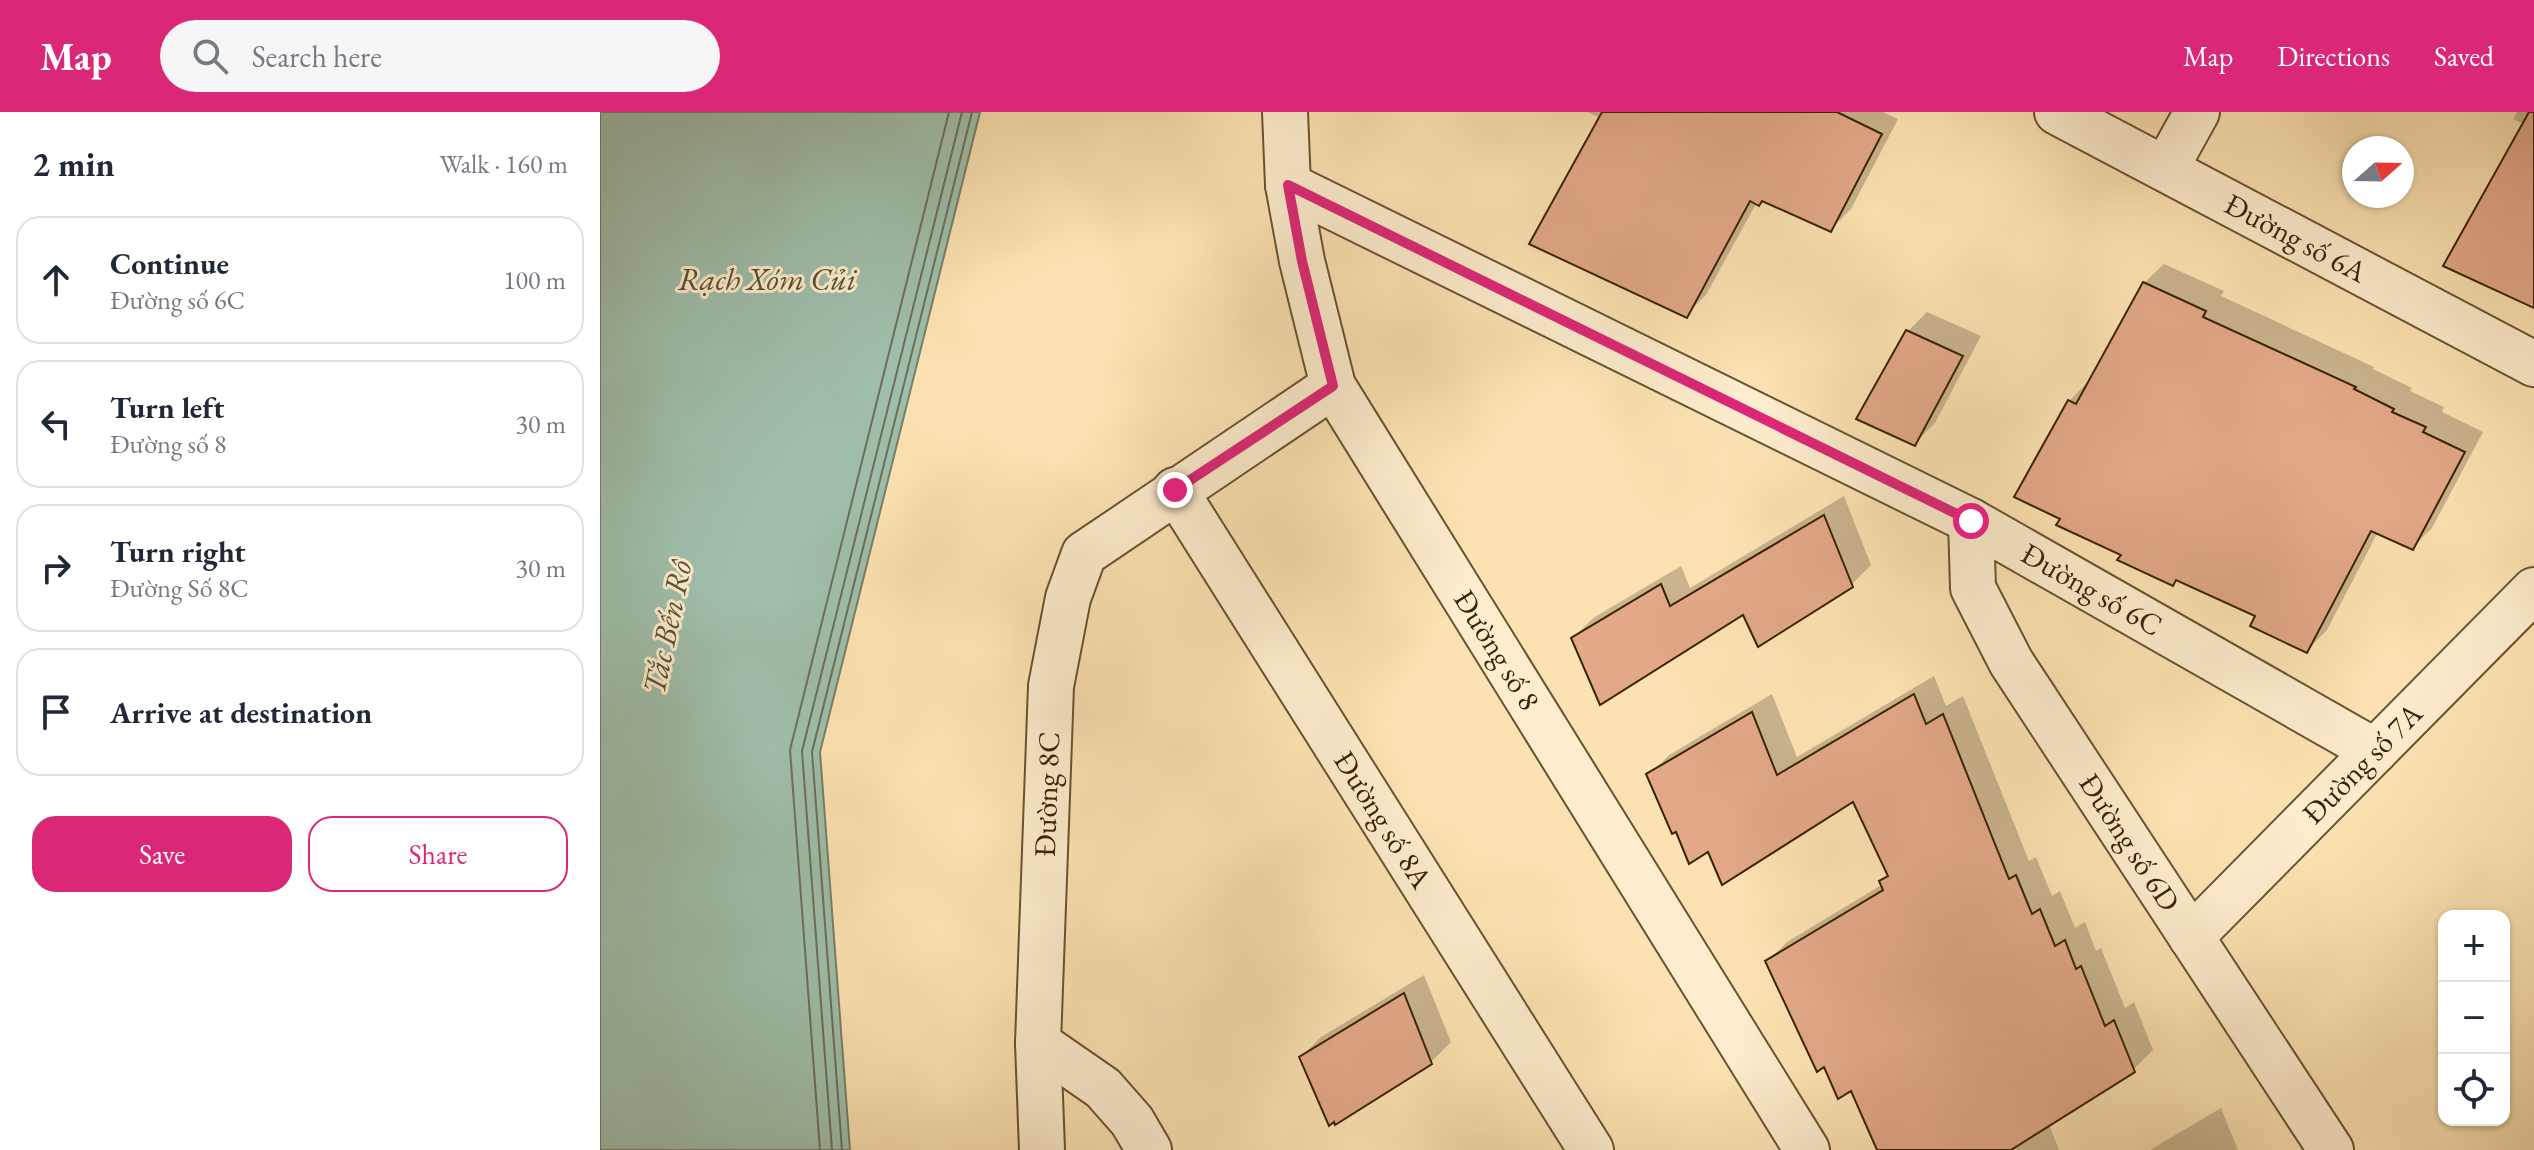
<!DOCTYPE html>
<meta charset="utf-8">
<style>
:root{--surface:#fff;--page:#f6f6f7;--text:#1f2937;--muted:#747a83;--line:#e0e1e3;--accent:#db2777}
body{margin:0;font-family:"EB Garamond",serif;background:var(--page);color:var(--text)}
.controls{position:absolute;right:24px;bottom:24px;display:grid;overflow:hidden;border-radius:16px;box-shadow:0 2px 6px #0004}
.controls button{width:72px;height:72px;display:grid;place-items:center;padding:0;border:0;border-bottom:2px solid var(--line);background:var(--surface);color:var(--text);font:40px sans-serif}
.compass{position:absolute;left:1742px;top:24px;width:72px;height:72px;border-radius:50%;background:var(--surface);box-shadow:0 2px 6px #0004;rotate:70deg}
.stop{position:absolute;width:24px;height:24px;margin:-18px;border:6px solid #db2777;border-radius:50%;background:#fff}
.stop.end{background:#db2777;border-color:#fff;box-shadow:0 2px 8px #0008}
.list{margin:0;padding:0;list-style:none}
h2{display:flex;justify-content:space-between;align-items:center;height:104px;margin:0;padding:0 32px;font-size:34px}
h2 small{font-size:26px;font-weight:400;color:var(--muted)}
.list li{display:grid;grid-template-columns:52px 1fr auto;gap:24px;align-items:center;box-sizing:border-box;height:128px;margin:0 16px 16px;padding:0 16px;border:2px solid var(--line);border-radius:24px}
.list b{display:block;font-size:30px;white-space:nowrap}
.list p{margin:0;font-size:26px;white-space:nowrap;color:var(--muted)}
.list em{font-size:26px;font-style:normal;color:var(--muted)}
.actions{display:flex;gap:16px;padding:24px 32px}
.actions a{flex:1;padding:18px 0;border:2px solid var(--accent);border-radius:24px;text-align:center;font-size:28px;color:var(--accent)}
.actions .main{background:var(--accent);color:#fff}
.icon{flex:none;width:44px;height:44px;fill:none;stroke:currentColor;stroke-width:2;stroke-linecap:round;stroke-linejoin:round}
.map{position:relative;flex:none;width:1934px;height:1038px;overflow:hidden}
header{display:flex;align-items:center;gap:48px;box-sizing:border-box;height:112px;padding:0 40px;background:var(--accent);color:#fff}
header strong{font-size:38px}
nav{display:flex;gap:44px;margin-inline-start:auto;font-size:28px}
.search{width:560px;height:72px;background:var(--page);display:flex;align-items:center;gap:20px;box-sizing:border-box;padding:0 28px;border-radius:44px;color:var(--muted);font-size:30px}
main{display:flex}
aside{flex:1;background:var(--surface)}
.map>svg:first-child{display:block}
</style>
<header>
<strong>Map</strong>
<div class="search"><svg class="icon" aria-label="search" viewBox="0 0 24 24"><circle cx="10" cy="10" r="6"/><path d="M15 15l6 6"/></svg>Search here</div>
<nav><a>Map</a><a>Directions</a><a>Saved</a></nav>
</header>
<main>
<aside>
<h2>2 min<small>Walk · 160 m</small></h2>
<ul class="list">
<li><svg class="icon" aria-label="ahead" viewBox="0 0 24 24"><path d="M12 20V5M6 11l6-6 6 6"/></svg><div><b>Continue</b><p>Đường số 6C</p></div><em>100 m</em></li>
<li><svg class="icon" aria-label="left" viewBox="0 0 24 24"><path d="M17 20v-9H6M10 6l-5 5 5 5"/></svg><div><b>Turn left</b><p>Đường số 8</p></div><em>30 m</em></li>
<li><svg class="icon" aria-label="right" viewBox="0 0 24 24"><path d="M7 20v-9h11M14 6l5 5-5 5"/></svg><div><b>Turn right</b><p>Đường Số 8C</p></div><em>30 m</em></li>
<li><svg class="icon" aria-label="arrive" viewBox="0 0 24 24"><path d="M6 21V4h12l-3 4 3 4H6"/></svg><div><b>Arrive at destination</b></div></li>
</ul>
<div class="actions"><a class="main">Save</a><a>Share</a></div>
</aside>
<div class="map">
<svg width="1934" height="1038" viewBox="0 0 1934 1038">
<rect width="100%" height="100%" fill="#fce2b2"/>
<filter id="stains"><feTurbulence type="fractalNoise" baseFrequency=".0025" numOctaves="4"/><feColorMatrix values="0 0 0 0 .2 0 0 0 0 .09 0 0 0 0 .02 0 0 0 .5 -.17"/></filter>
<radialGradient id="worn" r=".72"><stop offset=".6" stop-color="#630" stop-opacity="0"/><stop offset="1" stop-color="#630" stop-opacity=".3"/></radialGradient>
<!-- water -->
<path fill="#9fbeab" stroke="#768069" stroke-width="2" d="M0,0H380L220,640L250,1038H0Z"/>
<!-- shadow -->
<path fill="#0003" d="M987,0H1283L1298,7L1251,97L1231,117L1163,88L1157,90L1106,183L1086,203L1001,6Z
M1917,0H1934V195L1924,12L1913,7Z
M1564,152L1624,179L1621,184L1774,255L1773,257L1812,276L1810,279L1844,295L1842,300L1883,320L1832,416L1812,436L1778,420L1727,518L1707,538L1658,504L1578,467L1573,472L1463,406L1469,289L1489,269L1544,171Z
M1327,200L1381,224L1335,311L1315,331L1307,220Z
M1244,384L1271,453L1251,473L1144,500L973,526L993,506L1081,454L1090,476Z
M1334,564L1346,594L1363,584L1429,749L1436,745L1452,784L1460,779L1475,816L1485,810L1496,839L1501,836L1525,896L1534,890L1553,938L1533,958L1449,1012L1459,1038H1281L1252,976L1225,952L1167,850L1187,830L1283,772L1281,770L1289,762L1254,687L1109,737L1049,663L1069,643L1172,582L1197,645Z
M824,863L851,930L831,950L701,945L721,925Z
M1621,996L1638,1038H1550Z"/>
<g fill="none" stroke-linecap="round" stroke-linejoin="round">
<!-- shore -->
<path stroke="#6c7058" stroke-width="2" d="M220,1038L190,638L349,0
M232,1038L202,639L362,0
M242,1038L212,640L372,0"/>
</g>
<!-- building -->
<path fill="#e2a888" stroke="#382305" stroke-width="2" d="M1002,0H1237L1282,22L1231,120L1162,89L1159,94L1150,89L1087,206L929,132Z
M1929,0H1934V196L1843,154Z
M1543,170L1606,199L1603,205L1756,275L1754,277L1794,297L1792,300L1826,315L1823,320L1865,340L1813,438L1771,419L1707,541L1650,514L1655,504L1576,468L1573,474L1517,448L1521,443L1456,413L1460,407L1414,385L1468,288L1476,292Z
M1306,218L1363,244L1315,334L1256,307Z
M1224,403L1253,475L1158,535L1143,503L1000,593L971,526L1061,472L1070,494Z
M1314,582L1326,612L1343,602L1409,767L1416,763L1432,802L1440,797L1455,834L1465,828L1476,857L1481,854L1505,914L1514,908L1535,960L1411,1038H1277L1251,979L1238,987L1224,955L1217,960L1165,849L1283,778L1279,769L1288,764L1253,690L1122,773L1108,740L1089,752L1076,720L1072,722L1046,662L1152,600L1177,663Z
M804,881L832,952L735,1013L734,1010L729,1014L699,945Z"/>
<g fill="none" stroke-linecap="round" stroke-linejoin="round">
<!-- minor casing -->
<g stroke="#695330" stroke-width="48">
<g id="minor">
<path id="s1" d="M685,0L688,73L702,149L733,274L1207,1038"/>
<path id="s2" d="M1457,0L1934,252"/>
<path d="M1566,56L1597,0"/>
<path id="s3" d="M688,73L1371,409L1775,639"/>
<path id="s4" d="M575,378L991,1038"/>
<path id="s5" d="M1371,409L1373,476L1411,550L1731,1038"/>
<path id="s6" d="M1591,825L1934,478"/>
<path d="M438,931L503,976L532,1009L549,1038"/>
<path id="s7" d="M442,1038L438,931L451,574L468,486L484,442L733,274"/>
</g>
</g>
<!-- minor -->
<use href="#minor" stroke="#fdeccd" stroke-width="44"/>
</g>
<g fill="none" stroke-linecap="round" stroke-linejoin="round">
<!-- route -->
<path stroke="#db2777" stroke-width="10" d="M575,378L733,274L702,149L688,73L1371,409"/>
</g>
<g text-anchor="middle" stroke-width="6" stroke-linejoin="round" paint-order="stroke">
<!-- street labels -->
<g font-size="30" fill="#382305" stroke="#fdeccd">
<text dy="10" stroke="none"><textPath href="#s2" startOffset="270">Đường số 6A</textPath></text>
<text dy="10" stroke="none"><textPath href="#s3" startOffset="900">Đường số 6C</textPath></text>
<text dy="10" stroke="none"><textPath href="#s1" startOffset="590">Đường số 8</textPath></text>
<text dy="10" stroke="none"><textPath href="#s6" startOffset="244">Đường số 7A</textPath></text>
<text dy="10" stroke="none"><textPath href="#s7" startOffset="356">Đường 8C</textPath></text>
<text dy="10" stroke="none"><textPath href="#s4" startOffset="390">Đường số 8A</textPath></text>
<text dy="10" stroke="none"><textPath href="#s5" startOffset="366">Đường số 6D</textPath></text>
</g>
<!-- water labels -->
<g font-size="32" font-style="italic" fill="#575237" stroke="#fdeccd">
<text x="167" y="178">Rạch Xóm Củi</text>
<text transform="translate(67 515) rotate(-78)" y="11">Tắc Bến Rô</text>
</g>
</g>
<rect width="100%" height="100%" filter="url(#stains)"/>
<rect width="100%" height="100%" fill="url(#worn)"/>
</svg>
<div class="controls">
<button>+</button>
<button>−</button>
<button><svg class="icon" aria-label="locate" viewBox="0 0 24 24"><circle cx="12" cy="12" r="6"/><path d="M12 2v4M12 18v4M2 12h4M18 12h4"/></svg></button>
</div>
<svg class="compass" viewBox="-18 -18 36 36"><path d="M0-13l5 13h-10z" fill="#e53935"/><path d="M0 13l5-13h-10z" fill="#747a83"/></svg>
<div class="stop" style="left:1371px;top:409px"></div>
<div class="stop end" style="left:575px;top:378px"></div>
</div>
</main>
